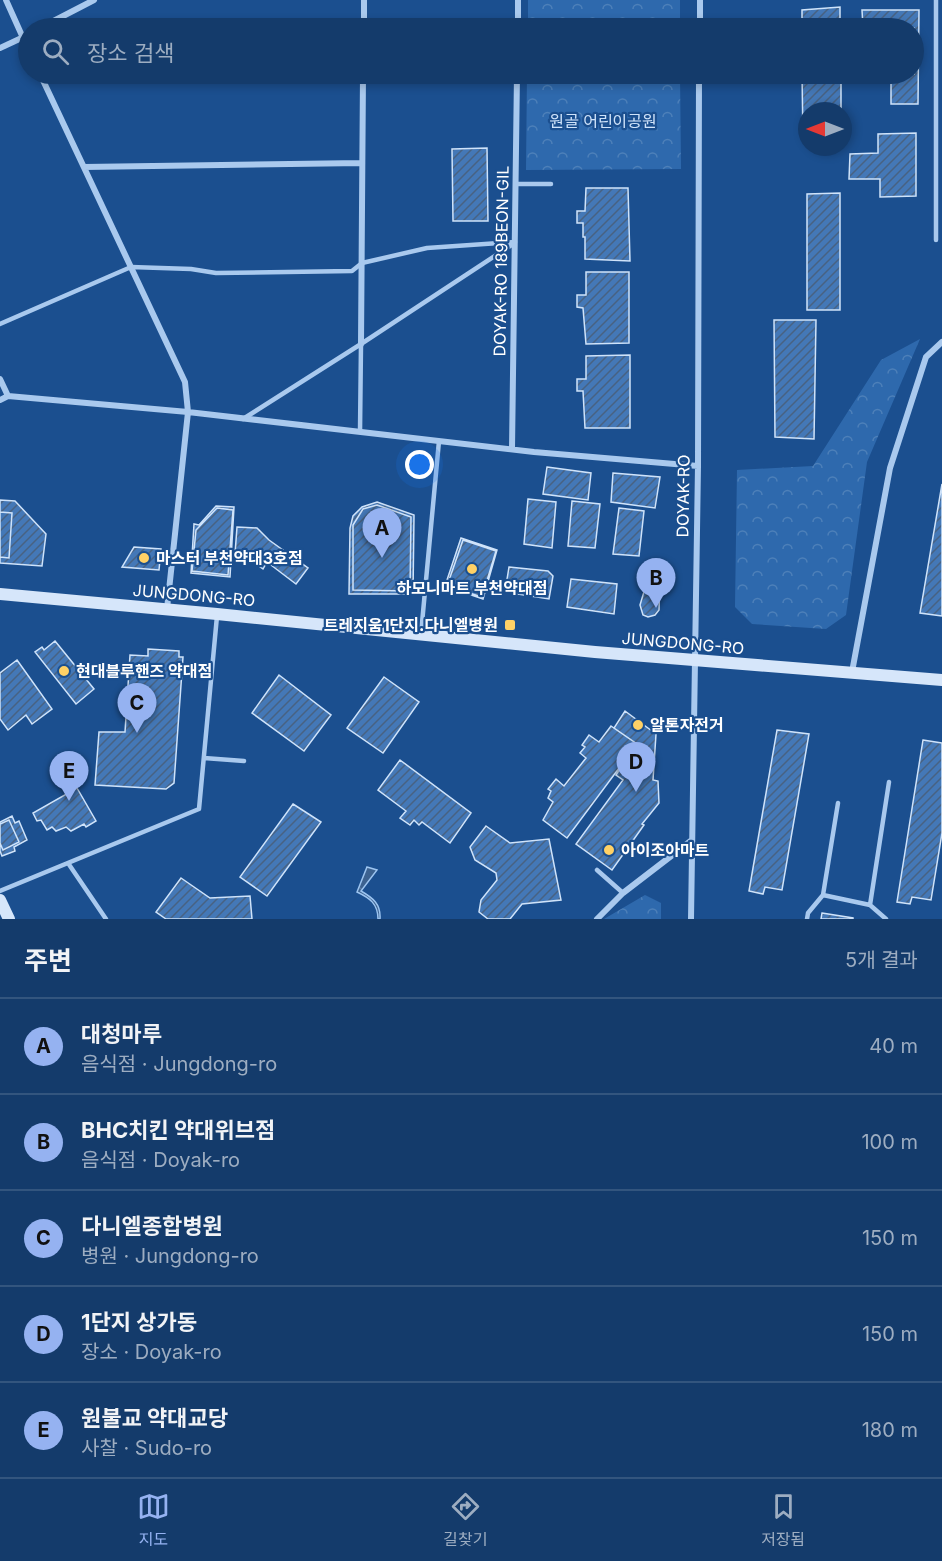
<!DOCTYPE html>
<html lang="ko">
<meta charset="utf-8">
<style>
:root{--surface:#143b6b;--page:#214673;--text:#f1f3f6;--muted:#9dadc1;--line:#33557e;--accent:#95b2f1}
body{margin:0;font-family:Inter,"Noto Sans KR",sans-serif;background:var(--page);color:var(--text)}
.compass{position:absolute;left:798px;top:102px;width:54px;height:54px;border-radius:50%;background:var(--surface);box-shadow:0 3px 9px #0003;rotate:270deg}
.you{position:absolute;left:420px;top:465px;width:21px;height:21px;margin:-15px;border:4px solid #fff;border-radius:50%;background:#1a73e8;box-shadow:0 0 0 9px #1a73e833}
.badge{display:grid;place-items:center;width:39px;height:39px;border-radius:50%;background:var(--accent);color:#111;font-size:20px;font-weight:700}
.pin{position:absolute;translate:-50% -50px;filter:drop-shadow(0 2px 3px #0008)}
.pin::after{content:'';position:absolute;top:32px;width:21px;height:18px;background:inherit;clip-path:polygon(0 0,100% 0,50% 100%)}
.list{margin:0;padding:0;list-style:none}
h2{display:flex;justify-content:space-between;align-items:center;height:78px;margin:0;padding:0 24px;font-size:26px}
h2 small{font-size:20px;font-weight:400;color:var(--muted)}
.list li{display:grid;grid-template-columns:39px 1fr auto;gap:18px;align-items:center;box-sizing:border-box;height:96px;padding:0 24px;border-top:2px solid var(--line)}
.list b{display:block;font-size:22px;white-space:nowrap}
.list p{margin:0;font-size:20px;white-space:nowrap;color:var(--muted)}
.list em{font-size:20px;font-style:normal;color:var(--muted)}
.icon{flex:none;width:33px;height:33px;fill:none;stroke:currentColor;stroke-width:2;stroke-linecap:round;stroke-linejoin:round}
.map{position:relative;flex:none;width:942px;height:919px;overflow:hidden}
.search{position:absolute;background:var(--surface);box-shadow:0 3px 9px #0003;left:18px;right:18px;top:18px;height:66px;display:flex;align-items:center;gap:15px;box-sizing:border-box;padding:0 21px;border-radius:33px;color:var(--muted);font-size:22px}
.sheet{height:558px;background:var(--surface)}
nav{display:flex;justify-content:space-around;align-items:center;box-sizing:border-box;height:84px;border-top:2px solid var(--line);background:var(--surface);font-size:16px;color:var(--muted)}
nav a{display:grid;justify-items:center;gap:3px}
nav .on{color:var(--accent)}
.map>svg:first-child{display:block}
</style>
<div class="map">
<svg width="942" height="919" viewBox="0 0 942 919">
<defs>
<pattern id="park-crowns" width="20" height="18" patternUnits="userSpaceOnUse" patternTransform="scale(1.5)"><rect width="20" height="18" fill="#2e69ad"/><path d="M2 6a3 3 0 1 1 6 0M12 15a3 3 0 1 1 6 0" fill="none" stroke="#4d80b9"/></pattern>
<pattern id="water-ripples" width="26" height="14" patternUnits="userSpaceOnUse" patternTransform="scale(1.5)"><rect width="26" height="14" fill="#3c6290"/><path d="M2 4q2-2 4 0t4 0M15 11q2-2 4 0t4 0" fill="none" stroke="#597aa1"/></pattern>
<pattern id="building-hatch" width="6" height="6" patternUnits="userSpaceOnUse" patternTransform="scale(1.5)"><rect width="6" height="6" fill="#4478b7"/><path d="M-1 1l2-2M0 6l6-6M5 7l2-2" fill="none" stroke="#486282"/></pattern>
</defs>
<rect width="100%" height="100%" fill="#1b4f8f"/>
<!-- park -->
<path fill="url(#park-crowns)" d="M528,0H680V28H528Z
M527,74H680L681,169L526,170Z
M920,339L867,462L846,615L826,629L752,624L735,607L737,470L813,466L881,360Z
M645,895L661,903V919H604Z"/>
<!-- water -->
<path fill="url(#water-ripples)" stroke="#9cc4f0" stroke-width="1.5" d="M367,867L377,870L361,891C373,898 381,904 380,919H378C378,904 370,898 357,892Z"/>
<!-- building -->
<path fill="url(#building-hatch)" stroke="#cfe3fa" stroke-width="1.5" d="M840,7V28H802V10Z
M862,10H919L918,104H891V74H914V28H863Z
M802,74H841V111H807V138L803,139Z
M916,133V196L880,197V179H849L850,154L878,153V134Z
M487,148L488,221H453L452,149Z
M586,188H628L630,261L585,259V237H583V223H577V211H585Z
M840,193V310H807V194Z
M586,272H629V343L586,344L583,308L577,307V295H586Z
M774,320H816L814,439L775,437Z
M630,355V428H585L583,391H577V379H586V356Z
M547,467L591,473L588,500L543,494Z
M613,473L660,477L655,508L611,502Z
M942,484V616L920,613Z
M528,499L556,502L552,548L524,544Z
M0,500L15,501L46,534L42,566L0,563Z
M572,501L600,504L595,548L568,546Z
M377,502L414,515L413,594H349L350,528L353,516L362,507Z
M377,505L411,517L410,591L353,590V525L363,509Z
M216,506L234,507L230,577L191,573L194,524L199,525Z
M217,508L233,510L228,575L192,571L196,530Z
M619,508L644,511L639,556L613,554Z
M0,512L12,513L9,558L0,557Z
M237,527L257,528L269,540L308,568L296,584L267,562L263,569L252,561L256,555L235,554Z
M461,538L497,550L483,599L445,586Z
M463,540L496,551L482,597L447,586Z
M134,547L161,549L159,570L122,567Z
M509,567L548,571L553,576L549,599L505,592Z
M571,579L617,584L614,614L567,607Z
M650,580L660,582L659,610L655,615L648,617L643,615L640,605L646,585L648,586Z
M55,641L94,689L76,704L35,652L42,647L44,650Z
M148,649L179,651V657H183L174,783L166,789L95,785L99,732H125L130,655L148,656Z
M17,660L52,709L32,724L26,715L8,730L0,719V673Z
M279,675L331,715L304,751L252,713Z
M384,677L419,702L383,753L347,728Z
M625,711L656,734L653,780L658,781L659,803L642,824L644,825L612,870L576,844L623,780L616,775L637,744L614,728Z
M611,726L637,744L567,838L543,820L553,802L548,798L551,791L548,789L556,779L564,786L586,758L580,753L585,747L582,745L589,735L599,742Z
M777,730L809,734L782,890L765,887L763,894L749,891Z
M923,740L942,743V833L931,900L912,897L910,904L897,902Z
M400,760L471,813L450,843L422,822L419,825L414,820L410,825L400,818L406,811L378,790Z
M77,788L96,821L86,827L84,824L71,831L66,827L56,831L52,827L47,830L41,820L37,821L33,813Z
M293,804L321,822L267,896L240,877Z
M12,816L15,823L19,821L27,840L14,847L15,851L2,856L0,851V822Z
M9,820L19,842L3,850L0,843V824Z
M486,826L510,843L549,839L561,900L522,904L510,919H488L479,912L481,900L497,880L496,873L475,860L470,847Z
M181,878L210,898L250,896L252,919H166L156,912Z
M822,913L853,918V919H821Z"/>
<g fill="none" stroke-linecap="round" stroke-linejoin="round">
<!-- lane -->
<path stroke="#a9c9ee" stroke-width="4.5" d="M516,184H551
M936,240V0
M0,324L131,267L191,269L216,273L352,271L362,263L427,248L515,242
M243,419L361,344L513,244
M360,432L361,344
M421,634L439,441
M204,758L244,761
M838,803L823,895L870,905
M68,863L106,919
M597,870L623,893
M0,891L199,809L217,616
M807,919L808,913L823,895
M886,919L870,905L889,782"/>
<!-- street -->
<path stroke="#a9c9ee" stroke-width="6" d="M6,0L28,49
M40,28L94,0
M364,28V0
M518,28V0
M700,28V0
M0,48L28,35
M40,74L185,382L188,412L167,609
M84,167L362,163
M361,344L363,74
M0,379L8,396
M0,400L8,396L188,412L534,452L698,466
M512,449L517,74
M852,672L890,468L926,357L942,342
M597,919L623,893L692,840
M691,919L698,466L699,74"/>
<!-- secondary -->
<path stroke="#d6e6fa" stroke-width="12" d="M0,594L217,614L595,652L942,680
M0,900L9,919"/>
</g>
<!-- markers -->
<g fill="#ffd166" stroke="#1b4f8f" stroke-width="2">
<circle cx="144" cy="558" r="6"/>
<circle cx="472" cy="569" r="6"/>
<rect x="504" y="619" width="12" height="12" rx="3"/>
<circle cx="64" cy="671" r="6"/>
<circle cx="638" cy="725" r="6"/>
<circle cx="609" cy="850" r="6"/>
</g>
<g text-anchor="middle" stroke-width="4.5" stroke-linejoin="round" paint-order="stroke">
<!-- park labels -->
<g font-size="16" fill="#cfe3fa" stroke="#1b4f8f">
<text x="603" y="127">원골 어린이공원</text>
</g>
<!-- street labels -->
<g font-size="16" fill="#fff" stroke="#1b4f8f">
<text transform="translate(501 261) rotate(-89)" y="6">DOYAK-RO 189BEON-GIL</text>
<text transform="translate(683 496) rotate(-89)" y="6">DOYAK-RO</text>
<text transform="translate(194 595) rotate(5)" y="6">JUNGDONG-RO</text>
<text transform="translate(683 643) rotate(5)" y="6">JUNGDONG-RO</text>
</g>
<!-- poi labels -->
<g font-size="16" font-weight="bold" fill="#fff" stroke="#1b4f8f" text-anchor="start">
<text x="156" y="564">마스터 부천약대3호점</text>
<text x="472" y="594" text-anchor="middle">하모니마트 부천약대점</text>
<text x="498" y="631" text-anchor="end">트레지움1단지.다니엘병원</text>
<text x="76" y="677">현대블루핸즈 약대점</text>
<text x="650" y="731">알톤자전거</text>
<text x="621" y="856">아이조아마트</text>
</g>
</g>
</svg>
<svg class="compass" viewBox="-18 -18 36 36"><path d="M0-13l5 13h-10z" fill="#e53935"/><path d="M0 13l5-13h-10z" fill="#9dadc1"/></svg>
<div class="you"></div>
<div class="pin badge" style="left:382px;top:558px">A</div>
<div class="pin badge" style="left:656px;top:608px">B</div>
<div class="pin badge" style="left:137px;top:733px">C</div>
<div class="pin badge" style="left:636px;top:792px">D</div>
<div class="pin badge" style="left:69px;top:801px">E</div>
<div class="search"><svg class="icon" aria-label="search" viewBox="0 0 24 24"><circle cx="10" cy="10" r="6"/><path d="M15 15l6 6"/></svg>장소 검색</div>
</div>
<section class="sheet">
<h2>주변<small>5개 결과</small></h2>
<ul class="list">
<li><span class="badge">A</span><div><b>대청마루</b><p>음식점 · Jungdong-ro</p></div><em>40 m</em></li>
<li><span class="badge">B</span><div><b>BHC치킨 약대위브점</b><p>음식점 · Doyak-ro</p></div><em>100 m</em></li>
<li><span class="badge">C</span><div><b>다니엘종합병원</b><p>병원 · Jungdong-ro</p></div><em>150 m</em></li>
<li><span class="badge">D</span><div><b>1단지 상가동</b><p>장소 · Doyak-ro</p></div><em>150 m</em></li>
<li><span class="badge">E</span><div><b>원불교 약대교당</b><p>사찰 · Sudo-ro</p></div><em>180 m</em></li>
</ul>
</section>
<nav>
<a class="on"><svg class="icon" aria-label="map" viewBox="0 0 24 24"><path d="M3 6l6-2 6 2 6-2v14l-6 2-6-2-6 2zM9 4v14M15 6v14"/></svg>지도</a>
<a><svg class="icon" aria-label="directions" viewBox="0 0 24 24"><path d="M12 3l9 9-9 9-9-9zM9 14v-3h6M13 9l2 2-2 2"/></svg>길찾기</a>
<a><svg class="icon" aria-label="saved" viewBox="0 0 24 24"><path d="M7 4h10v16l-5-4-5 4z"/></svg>저장됨</a>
</nav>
